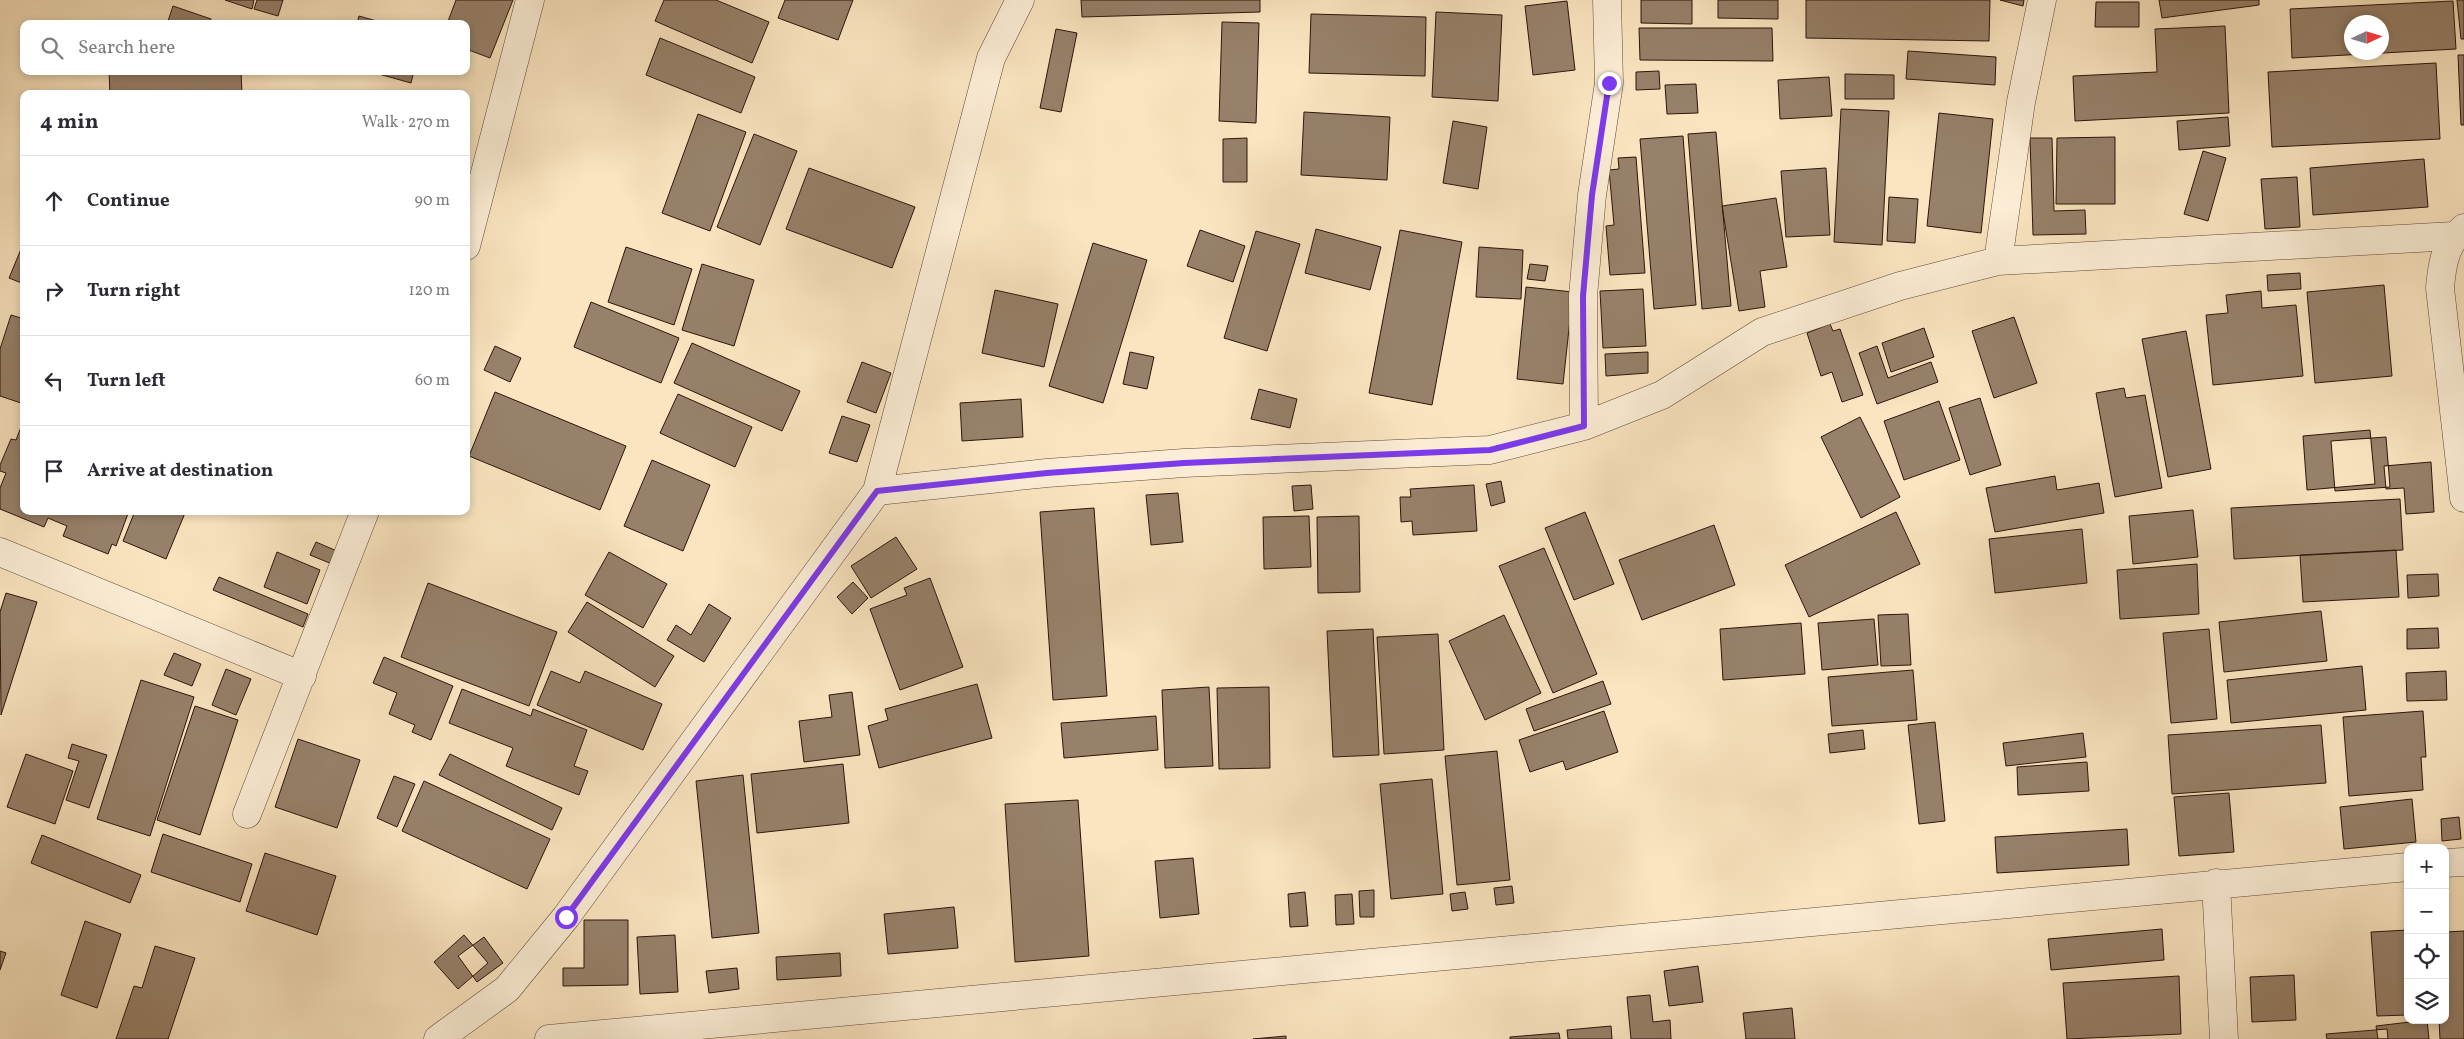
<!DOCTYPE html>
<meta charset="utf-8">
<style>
:root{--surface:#fff;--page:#f2f2f3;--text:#2b2b33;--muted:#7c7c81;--line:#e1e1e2}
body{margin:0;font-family:Vollkorn,serif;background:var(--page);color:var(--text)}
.controls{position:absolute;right:15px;bottom:15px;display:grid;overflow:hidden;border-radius:10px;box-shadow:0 2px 8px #0003}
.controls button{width:45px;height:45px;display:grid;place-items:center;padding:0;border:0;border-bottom:1px solid var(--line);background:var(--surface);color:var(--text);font:25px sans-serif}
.compass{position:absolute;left:2344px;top:15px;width:45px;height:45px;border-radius:50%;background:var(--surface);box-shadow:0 2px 8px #0003;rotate:86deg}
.stop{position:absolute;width:15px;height:15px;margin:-11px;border:4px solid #7c3aed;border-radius:50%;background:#fff}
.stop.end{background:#7c3aed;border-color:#fff;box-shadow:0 1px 5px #0008}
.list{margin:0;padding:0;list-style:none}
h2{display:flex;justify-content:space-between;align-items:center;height:65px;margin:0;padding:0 20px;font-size:21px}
h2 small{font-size:16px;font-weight:400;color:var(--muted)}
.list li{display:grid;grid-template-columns:32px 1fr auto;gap:15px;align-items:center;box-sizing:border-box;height:90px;padding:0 20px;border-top:1px solid var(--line)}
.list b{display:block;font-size:19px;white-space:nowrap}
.list em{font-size:16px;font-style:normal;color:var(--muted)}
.icon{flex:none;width:28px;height:28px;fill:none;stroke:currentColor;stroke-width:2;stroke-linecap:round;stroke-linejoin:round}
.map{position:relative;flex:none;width:2464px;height:1039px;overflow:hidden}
.search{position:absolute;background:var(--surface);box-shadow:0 2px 8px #0003;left:20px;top:20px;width:450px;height:55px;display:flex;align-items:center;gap:12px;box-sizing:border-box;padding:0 18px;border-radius:10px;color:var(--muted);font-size:19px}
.panel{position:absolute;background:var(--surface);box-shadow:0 2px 8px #0003;left:20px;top:90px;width:450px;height:425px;border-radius:10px}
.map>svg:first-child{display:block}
</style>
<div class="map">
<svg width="2464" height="1039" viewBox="0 0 2464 1039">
<rect width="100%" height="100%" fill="#fae5c0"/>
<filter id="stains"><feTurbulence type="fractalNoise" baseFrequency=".004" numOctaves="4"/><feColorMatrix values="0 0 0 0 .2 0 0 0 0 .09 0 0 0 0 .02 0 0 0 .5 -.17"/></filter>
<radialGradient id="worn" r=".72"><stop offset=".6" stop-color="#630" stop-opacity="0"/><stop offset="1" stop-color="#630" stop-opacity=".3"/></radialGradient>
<!-- building -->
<path fill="#97816a" stroke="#2b150c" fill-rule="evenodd" d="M225,0H254L252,9Z
M257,0H283L278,16L254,9Z
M456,0H513L490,58L466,49V24H447Z
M664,0H716L769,22L752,63L655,21Z
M785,0H853L838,40L778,18Z
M1081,0H1260V12L1082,17Z
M1641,0H1692V24L1641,23Z
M1718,0H1778V19L1718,18Z
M1806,0H1990L1989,41L1806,38Z
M2000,0H2024L2023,6Z
M2159,0H2259V5L2162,18Z
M2457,0H2464V39H2461Z
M1567,1L1575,70L1533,75L1525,6Z
M2453,1L2456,49L2292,58L2290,9ZM2352,22H2382V52H2352Z
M2096,2H2139V27H2095Z
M173,6L211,19L209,24H167Z
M1436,12L1502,15L1498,101L1432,97Z
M1311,14L1426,17L1425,76L1309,73Z
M359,16L387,24H357Z
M1222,22L1259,23L1256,123L1219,121Z
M2225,26L2229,113L2075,121L2073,76L2157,72L2155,29Z
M1639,28H1772L1773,61L1640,60Z
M1056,29L1077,33L1061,112L1040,108Z
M660,38L755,77L741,113L646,75Z
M1908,51L1996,57L1995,85L1906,79Z
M2458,55H2464V125H2461Z
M2436,63L2440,139L2272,147L2268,72Z
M139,71H241L242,94H110L109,72Z
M368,71H414L411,83Z
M1659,71L1660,89L1636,90V72Z
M1845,74L1894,75V99H1845Z
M1829,77L1832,116L1780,119L1778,80Z
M1696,84L1698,113L1667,114L1665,85Z
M1841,109L1889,111L1882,245L1834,242Z
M1304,112L1390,117L1387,180L1301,175Z
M1939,113L1993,119L1981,233L1927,226Z
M698,114L746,132L710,231L662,213Z
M2228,117L2230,146L2179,150L2177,121Z
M1453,121L1487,127L1478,189L1443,183Z
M1716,132L1731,306L1702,309L1688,134Z
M754,134L797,151L760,245L717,227Z
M1683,136L1696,305L1654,309L1640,139Z
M2115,137V204H2056L2057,138Z
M1247,138V182H1223V139Z
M2030,138H2052L2054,211L2085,210L2086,234L2033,235Z
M2203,151L2226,158L2208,221L2184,214Z
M1636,157L1645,273L1610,275L1606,226L1614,225L1609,170L1619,169L1618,158Z
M2424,159L2428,207L2313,215L2310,168Z
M809,168L915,207L892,268L786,229Z
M1826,168L1830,235L1786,237L1781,171Z
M2297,177L2300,227L2265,229L2261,179Z
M1889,197L1918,199L1915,243L1887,241Z
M1776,198L1787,267L1760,271L1765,307L1739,311L1722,206Z
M1316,229L1381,247L1370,290L1305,273Z
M1200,230L1245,246L1233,282L1187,266Z
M1400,230L1462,242L1432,405L1369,393Z
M1256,231L1300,244L1267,351L1224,338Z
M24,242V284L9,278Z
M1093,243L1147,260L1103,403L1049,386Z
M626,247L692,269L674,325L608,302Z
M1479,247L1523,250L1521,299L1476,297Z
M702,264L754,280L734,346L682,330Z
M1530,264L1548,266L1545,281L1527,279Z
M2300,273L2301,289L2268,291L2267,275Z
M2384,285L2392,376L2315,383L2307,292Z
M1526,287L1573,292L1563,384L1517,379Z
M1643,289L1646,346L1603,348L1600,291Z
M995,290L1058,304L1044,367L982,353Z
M2261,291L2262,308L2296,305L2303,376L2213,385L2206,315L2228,313L2226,295Z
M591,302L679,338L661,383L574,347Z
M11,315L24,319V404L0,396V349Z
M2014,317L2037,383L1994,398L1972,331Z
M1830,324L1833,331L1840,329L1863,395L1842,402L1832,372L1821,376L1807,333Z
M1924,328L1934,357L1891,372L1882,343Z
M2186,331L2211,469L2168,477L2142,339Z
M692,343L800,391L782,431L674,383Z
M495,346L521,358L510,382L484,370Z
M1877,346L1888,378L1931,362L1938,382L1877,404L1859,353Z
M1130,352L1154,357L1147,389L1123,384Z
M1648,352V373L1606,376L1605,354Z
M862,362L891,373L876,413L847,402Z
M2124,388L2126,398L2145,395L2162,488L2115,497L2096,393Z
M1259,389L1297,399L1290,428L1251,419Z
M495,392L626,446L600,510L469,456Z
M678,394L752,427L735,467L660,433Z
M1980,398L2001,465L1970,475L1949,408Z
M1021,399L1023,437L962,441L960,403Z
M1939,401L1960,460L1904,480L1884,421Z
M842,416L870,425L857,462L829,453Z
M1860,417L1900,497L1861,518L1821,437Z
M23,422L24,511H129L116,546L112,544L108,554L63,536L67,526L48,518L44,527L0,509V488L6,473L0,471V465L11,439L16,440Z
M2370,430L2375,484L2307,490L2303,436Z
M2386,437L2390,487L2335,491L2331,441Z
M652,460L710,485L683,551L624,526Z
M2431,462L2434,512L2406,514L2404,488L2386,489L2384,466Z
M2055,476L2057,490L2099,483L2104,513L1995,532L1986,488Z
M1501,481L1505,502L1491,506L1486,484Z
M1311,485L1313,509L1294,511L1292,486Z
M1474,485L1477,531L1413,535L1412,521L1401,522L1400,497H1411L1410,489Z
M1178,493L1183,542L1151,545L1146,495Z
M2400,499L2403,550L2234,559L2231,508Z
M1094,508L1107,696L1053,700L1040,512Z
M2193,510L2198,557L2133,564L2129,516Z
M135,511L185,513L166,559L123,541Z
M1585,512L1614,584L1574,600L1545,528Z
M1896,512L1920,564L1809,617L1785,565Z
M1309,516L1311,567L1264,569L1263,517Z
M1359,516L1360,592L1318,593L1317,517Z
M1714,525L1735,585L1642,620L1619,560Z
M2082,529L2087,583L1995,593L1989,539Z
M896,537L917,569L871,598L851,566Z
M316,542L337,551L332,564L310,555Z
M1544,548L1597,674L1553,693L1499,566Z
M2396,550L2399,597L2303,602L2300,555Z
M277,552L320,570L307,604L264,587Z
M609,552L667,584L643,628L585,595Z
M2197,564L2199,614L2120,619L2117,570Z
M2438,574L2439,596L2408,598L2407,575Z
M219,577L308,614L303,627L213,590Z
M930,578L963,667L900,690L870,609L907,595L904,588Z
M853,582L868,598L852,614L837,597Z
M428,583L557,632L529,706L401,657Z
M6,593L37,602L1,715L0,612Z
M587,602L674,656L655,687L568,632Z
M709,604L731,618L704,662L667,640L676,625L691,635Z
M2321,611L2327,661L2224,672L2219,622Z
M1908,614L1911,665L1881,666L1878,615Z
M1504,615L1541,693L1485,720L1449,641Z
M1874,619L1878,665L1822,670L1818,623Z
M1801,623L1805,674L1723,680L1720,629Z
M2438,628L2439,648L2407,649V629Z
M1373,629L1379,755L1333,757L1327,631Z
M2209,629L2217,719L2171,723L2163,633Z
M1438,634L1444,750L1384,754L1377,637Z
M174,653L201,664L192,686L164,675Z
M384,657L453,686L431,740L412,732L415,725L389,714L397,693L373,683Z
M2362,666L2366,710L2231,723L2227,680Z
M226,669L251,679L236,715L212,705Z
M1913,670L1917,720L1832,726L1828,677Z
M551,671L580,683L585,671L662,704L643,750L537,705Z
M2446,671L2447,700L2407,701L2406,673Z
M141,680L194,697L150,836L97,819Z
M1603,681L1611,704L1534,731L1526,709Z
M977,684L992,738L879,768L868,726L888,720L885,709Z
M1209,687L1213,766L1165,768L1162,690Z
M1269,687L1270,768L1219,769L1217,688Z
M462,689L531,716L533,709L587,730L574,766L588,771L579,795L506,766L513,748L449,723Z
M852,692L860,755L804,762L799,721L832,717L829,695Z
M195,706L238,720L200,835L157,820Z
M1604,711L1618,752L1566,770L1563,761L1530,772L1519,740Z
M2423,711L2426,757H2421L2423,790L2349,796L2343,717Z
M1156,716L1158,750L1064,758L1061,723Z
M1935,722L1945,821L1919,824L1908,725Z
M2321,725L2326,783L2172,794L2168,735Z
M1863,730L1865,749L1830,753L1828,734Z
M2083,733L2086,757L2006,766L2003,743Z
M298,739L360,760L337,828L275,807Z
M72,744L107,755L89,808L66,800L79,761L68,758Z
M1497,751L1510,880L1457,885L1445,756Z
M26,754L73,771L55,824L7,807Z
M450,754L562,808L552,830L439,775Z
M2087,762L2089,791L2018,795L2017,767Z
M843,764L849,823L757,833L751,774Z
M743,775L759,933L712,938L696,781Z
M394,776L415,784L397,827L377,818Z
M1432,779L1443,894L1391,899L1380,784Z
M424,781L550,839L527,889L402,831Z
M2229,793L2234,852L2179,856L2174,797Z
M2412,799L2416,842L2344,849L2340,807Z
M1078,800L1089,956L1015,962L1005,804Z
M2459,817L2461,839L2442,841L2441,819Z
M2127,829L2129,865L1997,873L1995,837Z
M163,834L252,864L240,902L151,872Z
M42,835L141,875L130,903L31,863Z
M265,853L336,876L317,935L246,911Z
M1193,858L1199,914L1160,918L1155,861Z
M1512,886L1514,903L1496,905L1494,888Z
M1374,890V917H1360L1359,891Z
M1305,892L1308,926L1290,927L1288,894Z
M1465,892L1468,909L1452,911L1450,894Z
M1352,894L1354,924L1336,925L1335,895Z
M954,907L958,948L888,954L884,914Z
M584,920H628V985L563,986V968H584Z
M85,921L121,934L97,1008L61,995Z
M2162,929L2164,960L2051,970L2048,939Z
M2408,930V1015L2377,1016L2371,932Z
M2464,931V1039H2440L2439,1020H2445V932Z
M464,935L488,963L458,989L434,962Z
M675,935L678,992L640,994L637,937Z
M484,937L503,963L477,982L458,956Z
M155,946L195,958L168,1039H116L134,986L142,988Z
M0,951L6,953L0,970Z
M840,953L841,976L777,980L776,957Z
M1698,966L1703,1002L1669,1006L1664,971Z
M737,968L739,989L709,993L706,971Z
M2294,975L2296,1020L2252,1022L2250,977Z
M2179,976L2181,1034L2067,1039L2063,983Z
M1650,995L1653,1022L1670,1020L1671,1039H1631L1627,997Z
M1792,1008L1795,1039H1746L1743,1013Z
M2427,1020L2429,1039H2378L2376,1026Z
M1611,1026L1612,1039H1568L1567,1030Z
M2387,1029L2388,1039H2327L2326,1034Z
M1559,1033L1560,1039H1510V1037Z
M1286,1036V1039H1253Z"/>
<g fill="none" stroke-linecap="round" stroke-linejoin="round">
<!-- street casing -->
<g stroke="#5f4939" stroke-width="29">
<path id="street" d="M2464,228C2445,244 2442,264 2440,288L2464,498
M466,246L530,0
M1998,261L2021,102L2042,0
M1584,426L1583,296L1592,195L1609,83L1607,0
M877,491L1047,473L1184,463L1490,450L1584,426L1662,395L1762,332L1900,286L1998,261L2454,236
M0,552L302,676
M247,814L365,511
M2445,863L2464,862
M2216,883L2224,1039
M438,1039L507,989L566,917L877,491L991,58L1020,0
M549,1039L2408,867"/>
</g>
<!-- street -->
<use href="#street" stroke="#fceed6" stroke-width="28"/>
</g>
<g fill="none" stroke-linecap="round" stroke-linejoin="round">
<!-- route -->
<path stroke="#7c3aed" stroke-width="6" d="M566,917L877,491L1047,473L1184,463L1490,450L1584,426L1583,296L1592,195L1609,83"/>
</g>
<rect width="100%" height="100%" filter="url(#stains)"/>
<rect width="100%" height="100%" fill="url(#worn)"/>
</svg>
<div class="controls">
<button>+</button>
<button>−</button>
<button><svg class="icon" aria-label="locate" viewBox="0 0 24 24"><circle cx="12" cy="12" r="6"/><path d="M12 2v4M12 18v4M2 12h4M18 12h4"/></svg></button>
<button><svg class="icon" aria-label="layers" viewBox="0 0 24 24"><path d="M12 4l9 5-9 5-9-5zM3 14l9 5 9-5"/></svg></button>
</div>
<svg class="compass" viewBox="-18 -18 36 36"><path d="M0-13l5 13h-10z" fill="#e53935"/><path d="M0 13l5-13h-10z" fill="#7c7c81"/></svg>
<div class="stop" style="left:566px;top:917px"></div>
<div class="stop end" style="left:1609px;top:83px"></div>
<div class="search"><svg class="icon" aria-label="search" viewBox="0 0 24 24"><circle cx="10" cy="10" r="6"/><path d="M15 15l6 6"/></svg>Search here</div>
<section class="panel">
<h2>4 min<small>Walk · 270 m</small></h2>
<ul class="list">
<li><svg class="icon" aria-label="ahead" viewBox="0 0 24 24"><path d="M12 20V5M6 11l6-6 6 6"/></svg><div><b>Continue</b></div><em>90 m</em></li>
<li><svg class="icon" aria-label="right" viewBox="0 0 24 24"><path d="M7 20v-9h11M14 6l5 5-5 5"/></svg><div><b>Turn right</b></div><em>120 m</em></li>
<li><svg class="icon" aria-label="left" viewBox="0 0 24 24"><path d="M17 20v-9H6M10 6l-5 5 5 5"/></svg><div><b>Turn left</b></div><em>60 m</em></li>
<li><svg class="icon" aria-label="arrive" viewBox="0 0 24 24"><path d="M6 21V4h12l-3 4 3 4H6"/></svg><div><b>Arrive at destination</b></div></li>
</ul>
</section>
</div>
